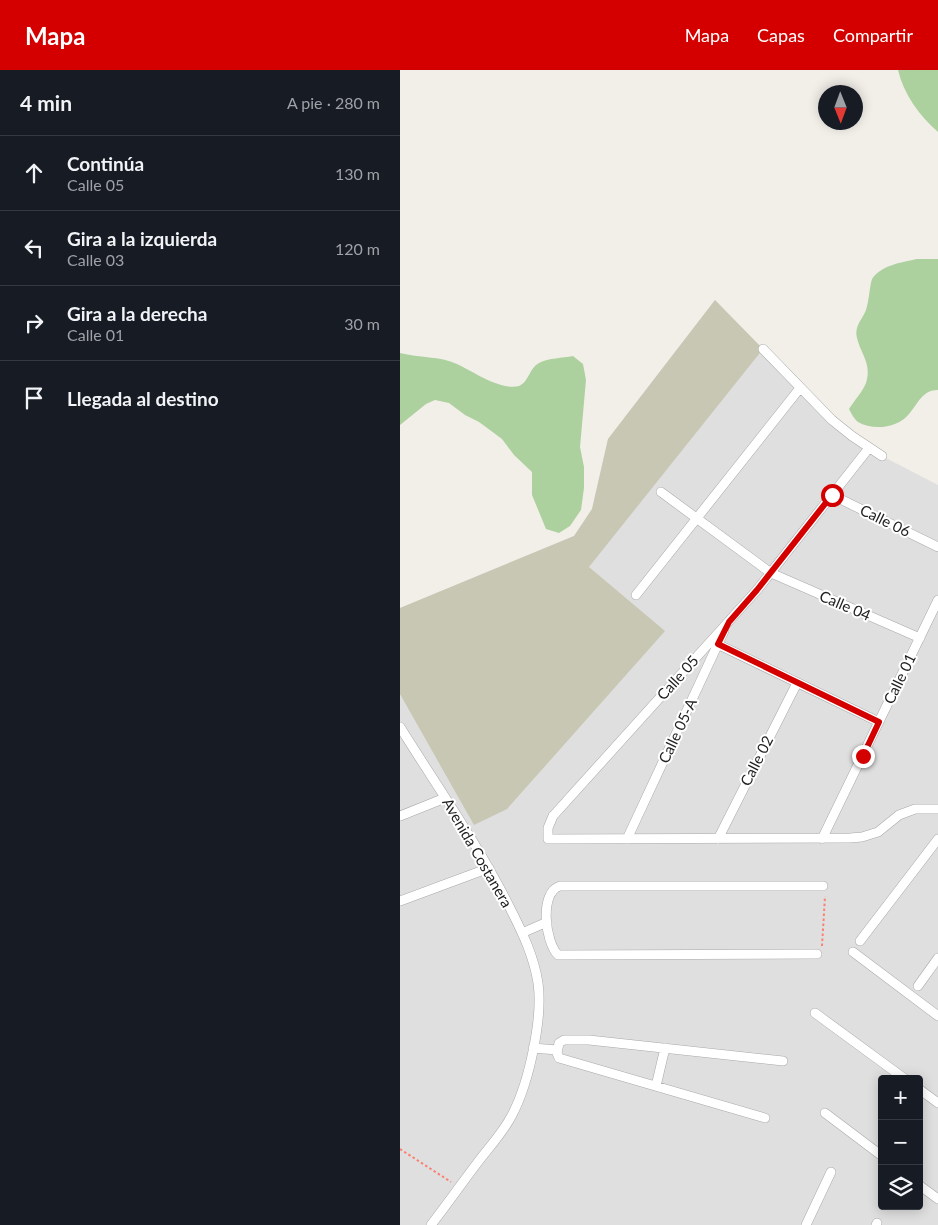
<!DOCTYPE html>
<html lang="es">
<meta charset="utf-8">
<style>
:root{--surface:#171b24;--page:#242831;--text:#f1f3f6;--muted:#9ea1a6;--line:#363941;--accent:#d40000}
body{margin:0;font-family:Lato,sans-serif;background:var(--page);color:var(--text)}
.controls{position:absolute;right:15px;bottom:15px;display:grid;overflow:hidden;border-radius:5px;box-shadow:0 2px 12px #0003}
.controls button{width:45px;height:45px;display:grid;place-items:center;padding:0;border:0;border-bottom:1px solid var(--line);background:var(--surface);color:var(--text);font:25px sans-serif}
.compass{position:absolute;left:418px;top:15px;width:45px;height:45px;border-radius:50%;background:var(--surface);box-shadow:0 2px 12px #0003;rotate:179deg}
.stop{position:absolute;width:15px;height:15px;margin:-11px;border:4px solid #d40000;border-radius:50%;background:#fff}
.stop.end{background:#d40000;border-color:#fff;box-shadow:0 1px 5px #0008}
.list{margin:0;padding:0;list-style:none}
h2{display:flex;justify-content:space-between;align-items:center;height:65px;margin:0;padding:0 20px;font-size:21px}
h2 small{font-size:16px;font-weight:400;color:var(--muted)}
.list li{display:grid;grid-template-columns:32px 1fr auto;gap:15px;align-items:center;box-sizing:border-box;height:75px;padding:0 20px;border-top:1px solid var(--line)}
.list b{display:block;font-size:19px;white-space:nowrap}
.list p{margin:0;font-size:16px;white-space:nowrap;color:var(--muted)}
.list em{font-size:16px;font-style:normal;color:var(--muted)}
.icon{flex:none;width:28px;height:28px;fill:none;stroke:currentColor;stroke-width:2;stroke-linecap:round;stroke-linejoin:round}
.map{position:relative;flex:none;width:538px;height:1155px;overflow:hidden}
header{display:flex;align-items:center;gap:30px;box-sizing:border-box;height:70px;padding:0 25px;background:var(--accent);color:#fff}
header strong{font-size:24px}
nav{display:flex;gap:28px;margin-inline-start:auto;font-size:18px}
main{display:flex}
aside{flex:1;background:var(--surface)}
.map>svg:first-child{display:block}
</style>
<header>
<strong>Mapa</strong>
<nav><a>Mapa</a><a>Capas</a><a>Compartir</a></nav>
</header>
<main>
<aside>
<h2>4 min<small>A pie · 280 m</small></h2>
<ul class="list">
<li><svg class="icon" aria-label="ahead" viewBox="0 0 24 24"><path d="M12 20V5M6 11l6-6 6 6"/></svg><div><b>Continúa</b><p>Calle 05</p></div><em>130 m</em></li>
<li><svg class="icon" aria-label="left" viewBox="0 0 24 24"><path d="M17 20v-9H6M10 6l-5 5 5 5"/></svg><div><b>Gira a la izquierda</b><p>Calle 03</p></div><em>120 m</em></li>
<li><svg class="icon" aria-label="right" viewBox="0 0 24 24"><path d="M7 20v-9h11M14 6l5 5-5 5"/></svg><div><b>Gira a la derecha</b><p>Calle 01</p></div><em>30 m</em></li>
<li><svg class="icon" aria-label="arrive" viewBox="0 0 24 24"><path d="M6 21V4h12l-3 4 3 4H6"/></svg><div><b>Llegada al destino</b></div></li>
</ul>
</aside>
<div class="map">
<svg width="538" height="1155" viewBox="0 0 538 1155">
<rect width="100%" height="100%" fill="#f2efe9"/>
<!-- residential -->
<path fill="#e0dfdf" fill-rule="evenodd" d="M315,230L410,328L482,386L538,415V1155H0V538L174,466L192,439L208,369ZM482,1009H519V1136H482Z"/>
<!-- construction -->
<path fill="#c7c7b4" d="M315,230L363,279L189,497L265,561L107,739L74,755L0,624V538L174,466L192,439L208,369Z"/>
<!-- forest -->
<path fill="#add19e" d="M498,0H538V62C519,45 504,25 498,0Z
M517,189H538V320C522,320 518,334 509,344C498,358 473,361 458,352C454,349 451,343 449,339C454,331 463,321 466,313C472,293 461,285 457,268C454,256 462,250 466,240C469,231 470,214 472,209C481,195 503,192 517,189Z
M0,283C19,288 40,286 57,294C72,301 101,321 119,316C129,312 129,298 139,293C149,288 162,288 173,286L183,294L186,310L180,377L184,397V418L181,440L170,456L159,463L146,459L132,425V402L114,385L102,369L79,352L65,345L49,333L35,330L26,334L0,355Z"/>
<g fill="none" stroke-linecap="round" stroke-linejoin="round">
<!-- street casing -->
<g stroke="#a9a9a9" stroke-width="10">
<path id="street" d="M363,279L432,350L452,366L482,386
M469,378L357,520L153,746L148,758V769L450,768L462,767L478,762L499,745L515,739H538
M261,422L371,503L520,568
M432,425L538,477
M236,525L400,318
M313,572L479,652
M0,657C38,718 80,777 112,842C123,864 134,887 138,913C143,948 129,1013 112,1045C104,1061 92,1074 81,1088C64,1110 48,1133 31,1155
M0,746L45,728
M227,769L324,561
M318,769L397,613
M422,769L538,530
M0,831L89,798
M122,863L147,852
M460,871L538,769
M453,882L538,946
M417,884L158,885C145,872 139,822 160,816H423
M518,916L538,888
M415,943L505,1009
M133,978L157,980
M256,1016L265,978
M519,1019L538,1033
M425,1043L482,1086
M365,1048L159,988L157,983L159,973L164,970H189L383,991
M519,1115L538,1129
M406,1155L431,1102
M476,1155L477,1153"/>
</g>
<!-- path -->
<path stroke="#fa8072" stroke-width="2" stroke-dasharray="2.5 2.5" stroke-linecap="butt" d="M422,876L425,826
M0,1079L51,1112"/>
<!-- street -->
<use href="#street" stroke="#fff" stroke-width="9"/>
</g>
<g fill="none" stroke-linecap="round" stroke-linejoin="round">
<!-- route -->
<path stroke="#d40000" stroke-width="6" d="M432,425L357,520L329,552L318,574L479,652L463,686"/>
</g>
<g text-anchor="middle" stroke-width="4" stroke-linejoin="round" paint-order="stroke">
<!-- street labels -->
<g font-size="15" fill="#222" stroke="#fff">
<text transform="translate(485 451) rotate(26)" y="5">Calle 06</text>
<text transform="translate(445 536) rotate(23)" y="5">Calle 04</text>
<text transform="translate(278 608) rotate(-48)" y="5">Calle 05</text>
<text transform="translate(500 609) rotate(-64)" y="5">Calle 01</text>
<text transform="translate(278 661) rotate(-65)" y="5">Calle 05-A</text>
<text transform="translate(357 691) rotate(-63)" y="5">Calle 02</text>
<text transform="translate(77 783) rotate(60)" y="5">Avenida Costanera</text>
</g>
</g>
</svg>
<div class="controls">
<button>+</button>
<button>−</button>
<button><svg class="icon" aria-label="layers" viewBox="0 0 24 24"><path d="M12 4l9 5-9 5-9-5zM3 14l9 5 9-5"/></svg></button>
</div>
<svg class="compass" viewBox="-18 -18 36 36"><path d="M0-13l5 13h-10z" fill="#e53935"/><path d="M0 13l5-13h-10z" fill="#9ea1a6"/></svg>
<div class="stop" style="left:432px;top:425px"></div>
<div class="stop end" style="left:463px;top:686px"></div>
</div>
</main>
